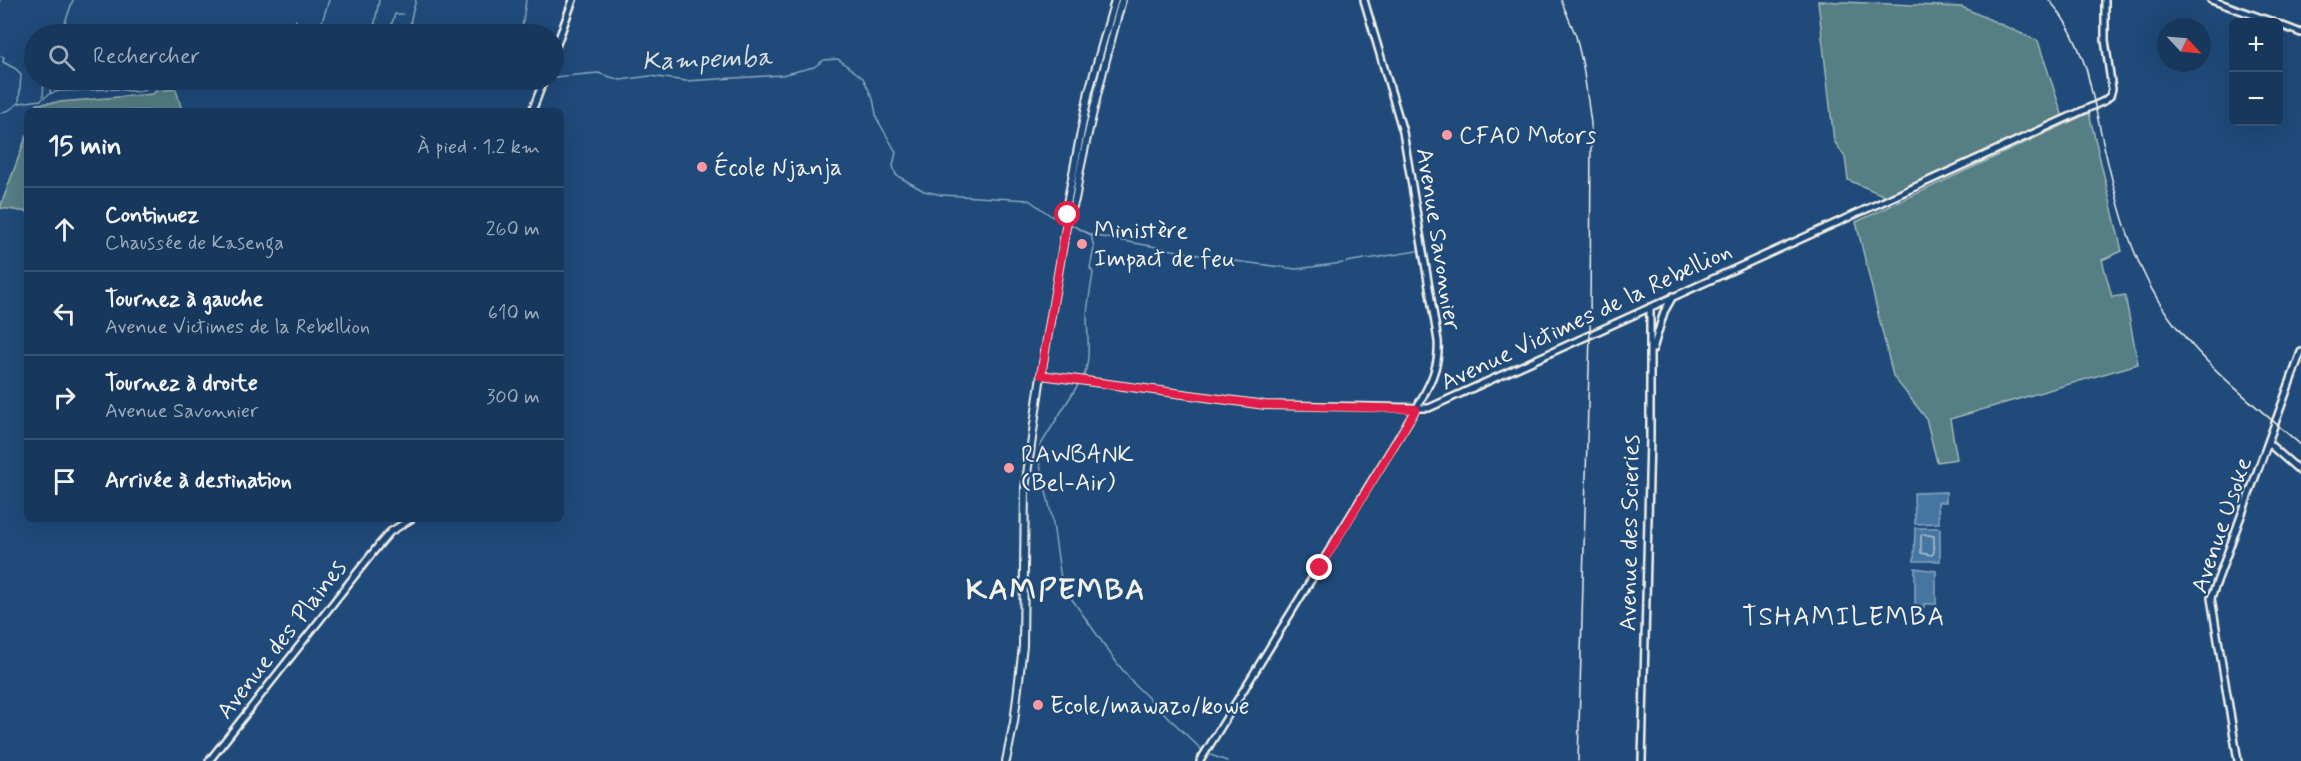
<!DOCTYPE html>
<html lang="fr">
<meta charset="utf-8">
<style>
:root{--surface:#17385c;--page:#203f62;--text:#f1f3f6;--muted:#9eacbb;--line:#365272}
body{margin:0;font-family:Mynerve,sans-serif;background:var(--page);color:var(--text)}
.controls{position:absolute;right:18px;top:18px;display:grid;overflow:hidden;border-radius:9px;box-shadow:0 6px 24px #0002}
.controls button{width:54px;height:54px;display:grid;place-items:center;padding:0;border:0;border-bottom:2px solid var(--line);background:var(--surface);color:var(--text);font:30px sans-serif}
.compass{position:absolute;left:2157px;top:18px;width:54px;height:54px;border-radius:50%;background:var(--surface);box-shadow:0 6px 24px #0002;rotate:116deg}
.stop{position:absolute;width:18px;height:18px;margin:-14px;border:4px solid #e11d48;border-radius:50%;background:#fff}
.stop.end{background:#e11d48;border-color:#fff;box-shadow:0 2px 6px #0008}
.list{margin:0;padding:0;list-style:none}
h2{display:flex;justify-content:space-between;align-items:center;height:78px;margin:0;padding:0 24px;font-size:26px}
h2 small{font-size:20px;font-weight:400;color:var(--muted)}
.list li{display:grid;grid-template-columns:39px 1fr auto;gap:18px;align-items:center;box-sizing:border-box;height:84px;padding:0 24px;border-top:2px solid var(--line)}
.list b{display:block;font-size:22px;white-space:nowrap}
.list p{margin:0;font-size:20px;white-space:nowrap;color:var(--muted)}
.list em{font-size:20px;font-style:normal;color:var(--muted)}
.icon{flex:none;width:33px;height:33px;fill:none;stroke:currentColor;stroke-width:2;stroke-linecap:round;stroke-linejoin:round}
.map{position:relative;flex:none;width:2301px;height:761px;overflow:hidden}
.search{position:absolute;background:var(--surface);box-shadow:0 6px 24px #0002;left:24px;top:24px;width:540px;height:66px;display:flex;align-items:center;gap:15px;box-sizing:border-box;padding:0 21px;border-radius:33px;color:var(--muted);font-size:22px}
.panel{position:absolute;background:var(--surface);box-shadow:0 6px 24px #0002;left:24px;top:108px;width:540px;height:414px;border-radius:9px}
.map>svg:first-child{display:block}
</style>
<div class="map">
<svg width="2301" height="761" viewBox="0 0 2301 761">
<rect width="100%" height="100%" fill="#1f4a7a"/>
<filter id="ink" filterUnits="userSpaceOnUse"><feTurbulence type="fractalNoise" baseFrequency=".0167" numOctaves="2"/><feDisplacementMap in="SourceGraphic" scale="12" xChannelSelector="R" yChannelSelector="G"/><feConvolveMatrix kernelMatrix="1 2 1 2 8 2 1 2 1" color-interpolation-filters="sRGB"/></filter>
<g filter="url(#ink)">
<!-- green -->
<path fill="#557e85" stroke="#a4b8b6" stroke-width="1.5" d="M1818,1L1962,7L2038,41L2063,117L1885,196L1848,180L1845,157L1834,141Z
M176,89L182,111H35L37,104L153,94L156,91Z
M2089,113L2122,251L2102,260L2112,297L2125,295L2138,364L1950,419L1957,459L1937,462L1926,418L1893,376L1856,222Z
M27,134V212L0,208Z"/>
<!-- water -->
<path fill="#4476a1" stroke="#8aa7bd" stroke-width="1.5" d="M1946,492V502H1938L1939,523L1915,524L1914,493Z
M1915,528H1940V561H1914Z
M1915,568L1936,571V604H1924V607L1915,609Z"/>
<g fill="none" stroke-linecap="round" stroke-linejoin="round">
<!-- shore -->
<path stroke="#aec0cc" stroke-width="1.5" d="M1923,534L1934,536V552L1932,555L1921,553V536Z"/>
<!-- stream -->
<path stroke="#8aa7bd" stroke-width="1.5" d="M0,1V0
M61,34L73,0
M292,34L296,20
M318,34L329,0
M323,34L324,31
M373,34L379,0
M386,34L389,32L395,14H403
M414,34C407,25 413,11 416,0
M521,34L526,0
M30,41L34,42
M0,56L4,57L3,62L16,69L21,74L19,103
M554,77L598,73L620,80L650,76L686,81L782,75L814,67L824,60L838,59L863,78L873,99L877,119L896,152L893,166L896,175L924,191L942,195L1029,200L1051,216L1064,221
M260,80L273,86L298,80
M356,80L372,83L383,80
M50,93L51,80
M43,96L44,80
M0,113L9,110L19,103L41,100L51,93L60,91L116,89L138,92L157,83L169,84L183,80
M1068,223L1091,235L1227,260L1296,269L1343,263
M1368,259L1417,251
M1346,262L1365,259
M1082,379C1092,364 1087,333 1087,315C1088,301 1091,287 1093,273L1090,268L1094,248L1091,235
M1079,383L1040,446L1039,461L1052,517L1061,579L1064,588L1117,663L1135,685L1204,752
M1208,754L1227,761"/>
<!-- tertiary casing -->
<g stroke="#f4f1e8" stroke-width="10">
<path id="tertiary" d="M2211,0L2273,22
M2278,24L2301,33
M554,52L573,0
M532,111L544,80
M1653,349L1664,312L1673,296
M1041,375L1265,405L1429,408L2104,101L2110,96L2112,89L2105,40V0
M2268,443L2301,472
M209,761L378,546L390,532L411,519
M1200,761L1416,409C1429,386 1440,367 1438,341L1403,132L1364,0
M1642,761L1650,438V307
M2238,761L2211,598L2301,352"/>
</g>
<!-- secondary casing -->
<g stroke="#f4f1e8" stroke-width="10">
<path id="secondary" d="M1068,215C1076,206 1077,187 1079,175C1091,116 1106,58 1122,0
M1006,761L1014,722L1023,646L1025,488L1041,375L1068,215L1066,209L1089,91L1115,0"/>
</g>
<!-- tertiary -->
<use href="#tertiary" stroke="#1f4a7a" stroke-width="5"/>
<!-- secondary -->
<use href="#secondary" stroke="#1f4a7a" stroke-width="6"/>
<!-- rail -->
<path stroke="#f4f1e8" stroke-width="1.5" d="M1561,0L1576,36L1583,66L1591,123L1590,334L1578,761
M2049,0C2067,20 2077,43 2086,68C2108,154 2119,253 2175,325C2211,371 2257,407 2301,445"/>
</g>
</g>
<g fill="none" stroke-linecap="round" stroke-linejoin="round" filter="url(#ink)">
<!-- route -->
<path stroke="#e11d48" stroke-width="8" d="M1068,215L1041,375L1265,405L1416,409L1320,568"/>
</g>
<!-- markers -->
<g fill="#ff9aa2" stroke="#1f4a7a" stroke-width="2">
<circle cx="1447" cy="135" r="6"/>
<circle cx="702" cy="167" r="6"/>
<circle cx="1082" cy="244" r="6"/>
<circle cx="1009" cy="468" r="6"/>
<circle cx="1038" cy="705" r="6"/>
</g>
<g text-anchor="middle" stroke-width="4.5" stroke-linejoin="round" paint-order="stroke">
<!-- poi labels -->
<g font-size="24" fill="#f4f1e8" stroke="#1f4a7a" text-anchor="start">
<text x="1459" y="143">CFAO Motors</text>
<text x="714" y="175">École Njanja</text>
<text x="1094" y="238">Ministère<tspan x="1094" dy="28">Impact de feu</tspan></text>
<text x="1021" y="462">RAWBANK<tspan x="1021" dy="28">(Bel-Air)</tspan></text>
<text x="1050" y="713">Ecole/mawazo/kowe</text>
</g>
<!-- street labels -->
<g font-size="24" fill="#f4f1e8" stroke="#1f4a7a">
<text transform="translate(1439 239) rotate(81)" y="8">Avenue Savonnier</text>
<text transform="translate(1586 316) rotate(-25)" y="8">Avenue Victimes de la Rebellion</text>
<text transform="translate(2221 525) rotate(-71)" y="8">Avenue Usoke</text>
<text transform="translate(1629 533) rotate(-89)" y="8">Avenue des Scieries</text>
<text transform="translate(281 639) rotate(-52)" y="8">Avenue des Plaines</text>
</g>
<!-- water labels -->
<g font-size="26" font-style="italic" fill="#dadfdd" stroke="#1f4a7a">
<text transform="translate(707 58) rotate(-2)" y="9">Kampemba</text>
</g>
<!-- neighbourhood labels -->
<g font-size="26" letter-spacing="1.5" fill="#f4f1e8" stroke="#1f4a7a">
<text x="1844" y="625">TSHAMILEMBA</text>
</g>
<!-- district labels -->
<g font-size="30" font-weight="bold" letter-spacing="1.5" fill="#f4f1e8" stroke="#1f4a7a">
<text x="1056" y="599">KAMPEMBA</text>
</g>
</g>
</svg>
<div class="controls">
<button>+</button>
<button>−</button>
</div>
<svg class="compass" viewBox="-18 -18 36 36"><path d="M0-13l5 13h-10z" fill="#e53935"/><path d="M0 13l5-13h-10z" fill="#9eacbb"/></svg>
<div class="stop" style="left:1068px;top:215px"></div>
<div class="stop end" style="left:1320px;top:568px"></div>
<div class="search"><svg class="icon" aria-label="search" viewBox="0 0 24 24"><circle cx="10" cy="10" r="6"/><path d="M15 15l6 6"/></svg>Rechercher</div>
<section class="panel">
<h2>15 min<small>À pied · 1.2 km</small></h2>
<ul class="list">
<li><svg class="icon" aria-label="ahead" viewBox="0 0 24 24"><path d="M12 20V5M6 11l6-6 6 6"/></svg><div><b>Continuez</b><p>Chaussée de Kasenga</p></div><em>260 m</em></li>
<li><svg class="icon" aria-label="left" viewBox="0 0 24 24"><path d="M17 20v-9H6M10 6l-5 5 5 5"/></svg><div><b>Tournez à gauche</b><p>Avenue Victimes de la Rebellion</p></div><em>610 m</em></li>
<li><svg class="icon" aria-label="right" viewBox="0 0 24 24"><path d="M7 20v-9h11M14 6l5 5-5 5"/></svg><div><b>Tournez à droite</b><p>Avenue Savonnier</p></div><em>300 m</em></li>
<li><svg class="icon" aria-label="arrive" viewBox="0 0 24 24"><path d="M6 21V4h12l-3 4 3 4H6"/></svg><div><b>Arrivée à destination</b></div></li>
</ul>
</section>
</div>
